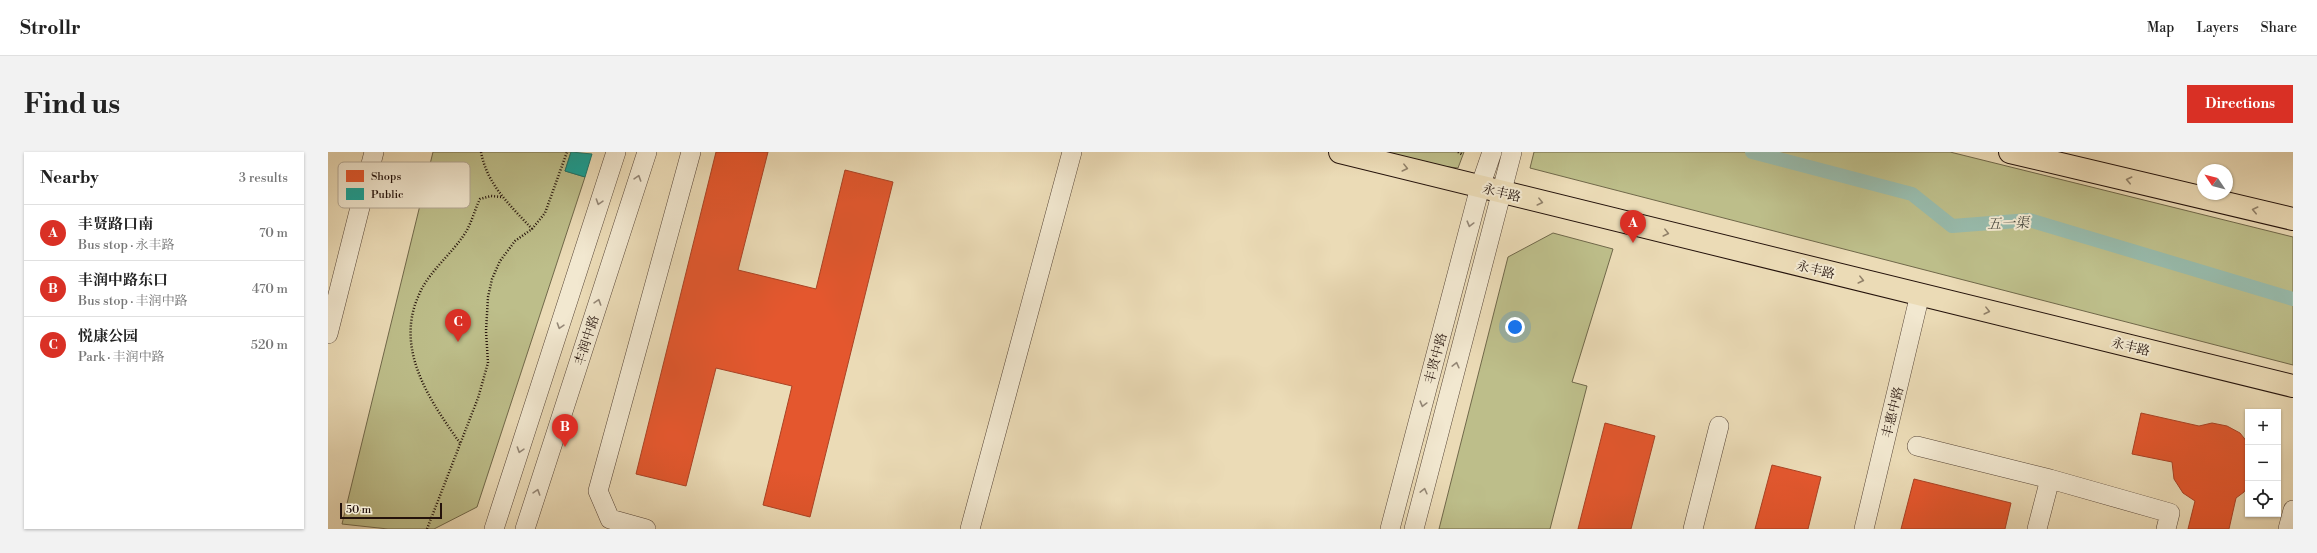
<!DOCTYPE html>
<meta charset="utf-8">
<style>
:root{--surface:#fff;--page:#f2f2f2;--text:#222;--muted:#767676;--line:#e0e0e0;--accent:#d93025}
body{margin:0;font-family:"Libre Bodoni","Noto Serif SC",serif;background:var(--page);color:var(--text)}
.controls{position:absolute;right:12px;bottom:12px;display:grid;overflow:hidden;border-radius:0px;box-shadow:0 1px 3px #0004}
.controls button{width:36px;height:36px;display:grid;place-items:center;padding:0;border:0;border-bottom:1px solid var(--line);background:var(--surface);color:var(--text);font:20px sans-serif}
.compass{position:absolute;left:1869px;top:12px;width:36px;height:36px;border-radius:50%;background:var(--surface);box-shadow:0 1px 3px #0004;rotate:305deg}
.scale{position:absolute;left:12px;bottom:10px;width:102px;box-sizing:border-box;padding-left:4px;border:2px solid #24120b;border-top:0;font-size:11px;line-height:14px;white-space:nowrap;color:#24120b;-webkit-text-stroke:3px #f2e8d0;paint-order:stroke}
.you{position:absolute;left:1187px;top:175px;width:14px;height:14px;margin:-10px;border:3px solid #fff;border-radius:50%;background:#1a73e8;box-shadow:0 0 0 6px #1a73e833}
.badge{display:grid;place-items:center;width:26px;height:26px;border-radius:50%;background:var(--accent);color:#fff;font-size:13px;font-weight:700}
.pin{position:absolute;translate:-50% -33px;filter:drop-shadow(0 1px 2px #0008)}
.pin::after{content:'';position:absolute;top:21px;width:14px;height:12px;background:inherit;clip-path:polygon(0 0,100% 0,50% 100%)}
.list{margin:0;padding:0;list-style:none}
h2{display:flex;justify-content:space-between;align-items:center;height:52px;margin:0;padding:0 16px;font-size:17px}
h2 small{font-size:13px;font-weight:400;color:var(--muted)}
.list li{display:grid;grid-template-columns:26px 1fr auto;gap:12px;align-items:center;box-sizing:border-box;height:56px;padding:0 16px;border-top:1px solid var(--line)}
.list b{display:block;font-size:15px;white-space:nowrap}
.list p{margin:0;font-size:13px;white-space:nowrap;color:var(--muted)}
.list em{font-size:13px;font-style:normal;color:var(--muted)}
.icon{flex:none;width:22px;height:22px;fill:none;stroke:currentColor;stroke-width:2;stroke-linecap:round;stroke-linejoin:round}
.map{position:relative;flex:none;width:1965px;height:377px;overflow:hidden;border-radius:0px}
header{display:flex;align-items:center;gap:24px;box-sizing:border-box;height:56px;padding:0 20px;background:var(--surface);border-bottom:1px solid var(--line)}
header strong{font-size:19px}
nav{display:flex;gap:22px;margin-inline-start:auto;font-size:14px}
.intro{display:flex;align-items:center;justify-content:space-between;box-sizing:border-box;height:96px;padding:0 24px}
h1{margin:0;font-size:28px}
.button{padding:10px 18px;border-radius:0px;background:var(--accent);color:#fff;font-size:14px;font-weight:700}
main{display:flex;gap:24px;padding:0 24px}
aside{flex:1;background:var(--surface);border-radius:0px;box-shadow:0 1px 3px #0004}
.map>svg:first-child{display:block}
</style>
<header>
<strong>Strollr</strong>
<nav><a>Map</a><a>Layers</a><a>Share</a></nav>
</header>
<div class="intro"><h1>Find us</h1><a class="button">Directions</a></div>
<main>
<aside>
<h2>Nearby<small>3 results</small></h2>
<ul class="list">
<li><span class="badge">A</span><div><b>丰贤路口南</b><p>Bus stop · 永丰路</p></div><em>70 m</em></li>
<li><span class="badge">B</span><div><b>丰润中路东口</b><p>Bus stop · 丰润中路</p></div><em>470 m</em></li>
<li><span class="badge">C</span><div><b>悦康公园</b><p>Park · 丰润中路</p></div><em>520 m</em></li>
</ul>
</aside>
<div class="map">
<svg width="1965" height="377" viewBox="0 0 1965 377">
<rect width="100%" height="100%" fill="#ebdbb6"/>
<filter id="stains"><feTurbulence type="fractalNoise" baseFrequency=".005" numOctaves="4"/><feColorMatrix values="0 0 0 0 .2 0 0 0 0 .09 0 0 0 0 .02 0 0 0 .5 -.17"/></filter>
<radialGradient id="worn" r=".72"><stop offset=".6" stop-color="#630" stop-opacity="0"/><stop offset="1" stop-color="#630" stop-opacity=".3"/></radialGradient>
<!-- green -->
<path fill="#bdbe8a" stroke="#70684a" d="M105,0H243L237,19L257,25L149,355L106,377H60L14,372Z
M1048,0H1136L1130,16L1095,12Z
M1206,0H1622L1965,85V213L1202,16Z
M1225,81L1285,97L1244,230L1259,234L1222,377H1111L1180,105Z"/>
<!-- shops -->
<path fill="#e4572e" stroke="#aa4224" d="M388,0H440L410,118L488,137L517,18L565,30L482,365L435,353L464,234L388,216L358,334L308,322Z
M1813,261L1871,274L1884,271L1899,274L1912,281L1920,291V333L1916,340L1908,346L1901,377H1860L1867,349L1855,341L1846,327L1844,310L1804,302Z
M1277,271L1327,284L1303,377H1250Z
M1444,313L1493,325L1480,377H1427Z
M1586,327L1683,351L1677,377H1573Z"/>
<!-- public -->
<path fill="#17a398" stroke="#1b786e" d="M243,0L264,2L257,25L237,19Z"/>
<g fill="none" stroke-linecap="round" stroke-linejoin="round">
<!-- canal -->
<path stroke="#98bbac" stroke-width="14" d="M1424,0L1584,42L1624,74L1701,68L1965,147"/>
<!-- minor casing -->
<g stroke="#564436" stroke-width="20">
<path id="minor" d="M0,182L46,0
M1589,294L1722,327L1842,361L1838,377
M166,377L288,0
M197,377L319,0
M318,377L282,367L270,339L363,0
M642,377L744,0
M1062,377L1152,35L1164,0
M1086,377L1184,0
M1365,377L1391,274
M1536,377L1592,142
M1709,377L1722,327
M1960,377L1965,358"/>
</g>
<!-- major casing -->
<g stroke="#24120b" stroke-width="24">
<path id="major" d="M1012,0L1965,234
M1682,0L1965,67"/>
</g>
<!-- path -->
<path stroke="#24120b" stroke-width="2.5" stroke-dasharray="1 2" stroke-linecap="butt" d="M153,0C159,33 183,54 204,77
M1130,0L1135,3
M132,291C102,249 67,198 90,145C100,119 125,102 139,78C144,69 147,57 152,47L163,44L174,45
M99,377L150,246L160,211L158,179L160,145L164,127L172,109L187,89L204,77L217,61L239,0"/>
<!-- minor -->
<use href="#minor" stroke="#f2e8d0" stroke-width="19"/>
<!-- major -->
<use href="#major" stroke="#ebdbb6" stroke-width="22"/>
</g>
<!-- one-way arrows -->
<defs><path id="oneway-chevron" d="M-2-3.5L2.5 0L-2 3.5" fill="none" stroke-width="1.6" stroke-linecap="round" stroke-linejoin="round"/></defs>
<g stroke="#918169">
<use href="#oneway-chevron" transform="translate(1077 16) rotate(14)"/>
<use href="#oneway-chevron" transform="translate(1801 28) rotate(-167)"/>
<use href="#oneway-chevron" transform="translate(1212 50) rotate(14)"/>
<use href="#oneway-chevron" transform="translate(1927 58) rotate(-167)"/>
<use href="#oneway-chevron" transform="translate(1338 81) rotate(14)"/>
<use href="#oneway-chevron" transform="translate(1533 128) rotate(14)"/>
<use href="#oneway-chevron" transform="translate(1659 159) rotate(14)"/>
</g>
<g stroke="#958877">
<use href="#oneway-chevron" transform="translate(310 26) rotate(-72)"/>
<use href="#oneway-chevron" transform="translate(271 50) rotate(108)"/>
<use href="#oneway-chevron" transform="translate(1142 72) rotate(105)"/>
<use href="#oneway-chevron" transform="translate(270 150) rotate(-72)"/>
<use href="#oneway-chevron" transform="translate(232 174) rotate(108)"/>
<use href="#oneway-chevron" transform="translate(1128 213) rotate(-76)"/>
<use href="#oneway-chevron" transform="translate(1095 252) rotate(105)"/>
<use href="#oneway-chevron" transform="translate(192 298) rotate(108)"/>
<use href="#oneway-chevron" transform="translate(1096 339) rotate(-76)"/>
<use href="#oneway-chevron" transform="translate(209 340) rotate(-72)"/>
</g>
<g text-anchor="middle" stroke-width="4" stroke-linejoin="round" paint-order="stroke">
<!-- street labels -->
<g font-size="13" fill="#24120b" stroke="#f2e8d0">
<text transform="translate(1174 40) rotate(14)" y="5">永丰路</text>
<text transform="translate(1488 117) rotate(14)" y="5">永丰路</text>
<text transform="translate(258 188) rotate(-72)" y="5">丰润中路</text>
<text transform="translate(1803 194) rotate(14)" y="5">永丰路</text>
<text transform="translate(1107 206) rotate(-75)" y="5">丰贤中路</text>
<text transform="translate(1564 260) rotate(-76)" y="5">丰惠中路</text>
</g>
<!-- water labels -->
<g font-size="14" font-style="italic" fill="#4d4d43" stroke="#f2e8d0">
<text transform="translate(1680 71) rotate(-2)" y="5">五一渠</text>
</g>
</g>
<!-- legend -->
<rect x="10" y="10" width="132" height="46" rx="6" fill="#f2e8d0" stroke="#b4a895" stroke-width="1"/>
<rect x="18" y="18" width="18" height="12" fill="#e4572e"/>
<rect x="18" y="36" width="18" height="12" fill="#17a398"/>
<g font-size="11" fill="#24120b">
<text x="43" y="28">Shops</text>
<text x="43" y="46">Public</text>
</g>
<rect width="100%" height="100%" filter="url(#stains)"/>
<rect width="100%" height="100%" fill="url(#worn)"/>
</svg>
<div class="controls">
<button>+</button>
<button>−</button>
<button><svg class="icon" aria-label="locate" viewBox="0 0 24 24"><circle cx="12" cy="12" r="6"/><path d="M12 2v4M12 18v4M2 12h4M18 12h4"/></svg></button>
</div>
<svg class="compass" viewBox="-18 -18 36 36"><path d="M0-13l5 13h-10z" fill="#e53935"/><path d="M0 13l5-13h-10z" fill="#767676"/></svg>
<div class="scale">50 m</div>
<div class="you"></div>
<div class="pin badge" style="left:1305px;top:91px">A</div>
<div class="pin badge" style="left:237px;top:295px">B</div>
<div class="pin badge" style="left:130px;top:190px">C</div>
</div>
</main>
